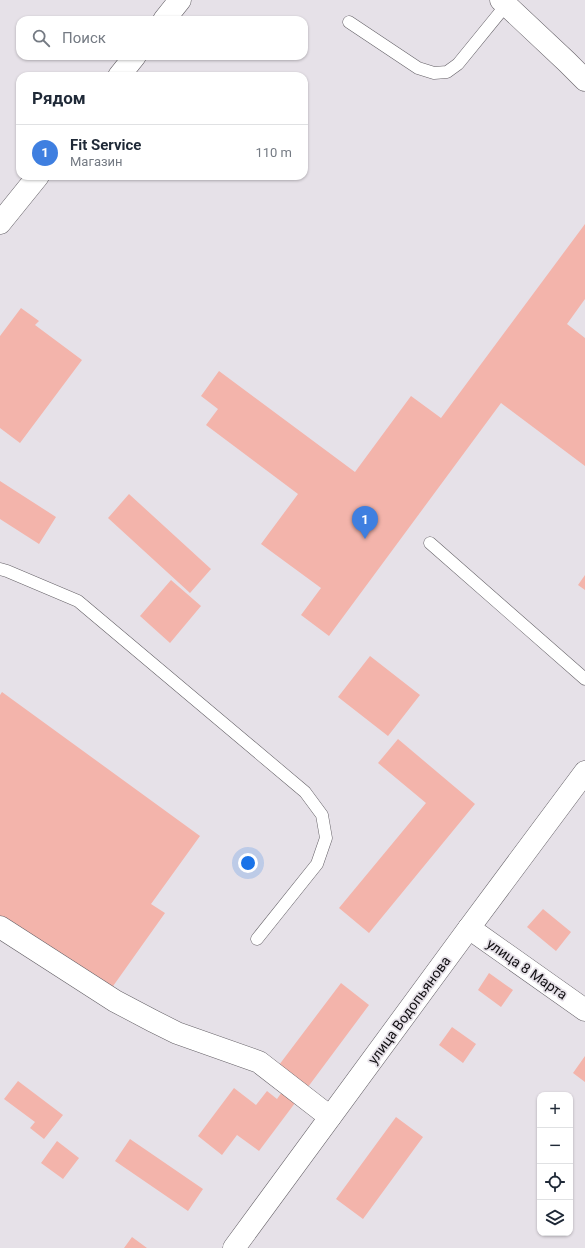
<!DOCTYPE html>
<html lang="ru">
<meta charset="utf-8">
<style>
:root{--surface:#fff;--page:#f6f6f7;--text:#1f2937;--muted:#747a83;--line:#e0e1e3;--accent:#ea580c}
body{margin:0;font-family:Roboto,sans-serif;background:var(--page);color:var(--text)}
.controls{position:absolute;right:12px;bottom:12px;display:grid;overflow:hidden;border-radius:8px;box-shadow:0 1px 3px #0004}
.controls button{width:36px;height:36px;display:grid;place-items:center;padding:0;border:0;border-bottom:1px solid var(--line);background:var(--surface);color:var(--text);font:20px sans-serif}
.you{position:absolute;left:248px;top:863px;width:14px;height:14px;margin:-10px;border:3px solid #fff;border-radius:50%;background:#1a73e8;box-shadow:0 0 0 6px #1a73e833}
.badge{display:grid;place-items:center;width:26px;height:26px;border-radius:50%;background:var(--accent);color:#fff;font-size:13px;font-weight:700}
.pin{position:absolute;translate:-50% -33px;filter:drop-shadow(0 1px 2px #0008)}
.pin::after{content:'';position:absolute;top:21px;width:14px;height:12px;background:inherit;clip-path:polygon(0 0,100% 0,50% 100%)}
.list{margin:0;padding:0;list-style:none}
h2{display:flex;justify-content:space-between;align-items:center;height:52px;margin:0;padding:0 16px;font-size:17px}
h2 small{font-size:13px;font-weight:400;color:var(--muted)}
.list li{display:grid;grid-template-columns:26px 1fr auto;gap:12px;align-items:center;box-sizing:border-box;height:56px;padding:0 16px;border-top:1px solid var(--line)}
.list b{display:block;font-size:15px;white-space:nowrap}
.list p{margin:0;font-size:13px;white-space:nowrap;color:var(--muted)}
.list em{font-size:13px;font-style:normal;color:var(--muted)}
.icon{flex:none;width:22px;height:22px;fill:none;stroke:currentColor;stroke-width:2;stroke-linecap:round;stroke-linejoin:round}
.map{position:relative;flex:none;width:585px;height:1248px;overflow:hidden}
.search{position:absolute;background:var(--surface);box-shadow:0 1px 3px #0004;left:16px;top:16px;width:292px;height:44px;display:flex;align-items:center;gap:10px;box-sizing:border-box;padding:0 14px;border-radius:12px;color:var(--muted);font-size:15px}
.panel{position:absolute;background:var(--surface);box-shadow:0 1px 3px #0004;left:16px;top:72px;width:292px;height:108px;border-radius:12px}
.map>svg:first-child{display:block}
</style>
<div class="map">
<svg width="585" height="1248" viewBox="0 0 585 1248">
<rect width="100%" height="100%" fill="#e6e1e8"/>
<!-- building -->
<path fill="#f3b4ab" d="M585,224V299L567,324L585,338V466L501,403L329,636L301,615L321,588L261,544L298,494L206,425L218,409L201,396L219,371L355,472L411,396L441,418Z
M21,308L39,321L35,325L82,360L20,443L0,428V336Z
M0,481L56,517L39,544L0,519Z
M129,494L211,569L190,593L108,518Z
M585,575V590L578,585Z
M171,580L201,606L170,643L140,616Z
M370,656L420,695L388,736L338,697Z
M2,692L200,836L151,904L165,913L111,989L0,918V695Z
M398,739L475,804L369,933L339,908L426,803L378,763Z
M543,909L571,932L556,951L527,927Z
M489,973L513,990L501,1007L478,990Z
M341,983L369,1005L305,1091L276,1069Z
M452,1027L476,1044L463,1063L439,1045Z
M585,1056V1082L573,1073Z
M18,1081L63,1115L44,1139L30,1128L35,1122L4,1099Z
M234,1088L256,1105L267,1091L277,1099L284,1089L298,1099L259,1151L237,1135L222,1155L198,1136Z
M396,1117L423,1137L363,1219L336,1199Z
M130,1139L203,1189L188,1211L115,1161Z
M57,1141L79,1158L63,1179L41,1163Z
M132,1237L147,1248H124Z"/>
<g fill="none" stroke-linecap="round" stroke-linejoin="round">
<!-- service casing -->
<g stroke="#656167" stroke-width="13">
<path id="service" d="M349,22L418,68L434,73L447,72L458,64L506,5
M430,543L585,679
M0,569L7,571L78,601L305,792L322,815L326,838L317,864L257,939"/>
</g>
<!-- minor casing -->
<g stroke="#656167" stroke-width="23">
<path id="minor" d="M501,0L567,62L585,80
M164,20L180,0
M119,76L135,56
M0,223L38,176
M585,772L469,928L585,1010
M0,927L115,1001L153,1021L177,1033L259,1062L330,1117"/>
</g>
<!-- tertiary casing -->
<g stroke="#656167" stroke-width="23">
<path id="tertiary" d="M234,1248L469,928"/>
</g>
<!-- service -->
<use href="#service" stroke="#fff" stroke-width="12"/>
<!-- minor -->
<use href="#minor" stroke="#fff" stroke-width="22"/>
<!-- tertiary -->
<use href="#tertiary" stroke="#fff" stroke-width="22"/>
</g>
<g text-anchor="middle" stroke-width="3.5" stroke-linejoin="round" paint-order="stroke">
<!-- street labels -->
<g font-size="14" fill="#131114" stroke="#e6e1e8">
<text transform="translate(527 969) rotate(35)" y="5">улица 8 Марта</text>
<text transform="translate(409 1010) rotate(-54)" y="5">улица Водопьянова</text>
</g>
</g>
</svg>
<div class="controls">
<button>+</button>
<button>−</button>
<button><svg class="icon" aria-label="locate" viewBox="0 0 24 24"><circle cx="12" cy="12" r="6"/><path d="M12 2v4M12 18v4M2 12h4M18 12h4"/></svg></button>
<button><svg class="icon" aria-label="layers" viewBox="0 0 24 24"><path d="M12 4l9 5-9 5-9-5zM3 14l9 5 9-5"/></svg></button>
</div>
<div class="you"></div>
<div class="pin badge" style="left:365px;top:539px;background:#3f7fe0">1</div>
<div class="search"><svg class="icon" aria-label="search" viewBox="0 0 24 24"><circle cx="10" cy="10" r="6"/><path d="M15 15l6 6"/></svg>Поиск</div>
<section class="panel">
<h2>Рядом<small></small></h2>
<ul class="list">
<li><span class="badge" style="background:#3f7fe0">1</span><div><b>Fit Service</b><p>Магазин</p></div><em>110 m</em></li>
</ul>
</section>
</div>
